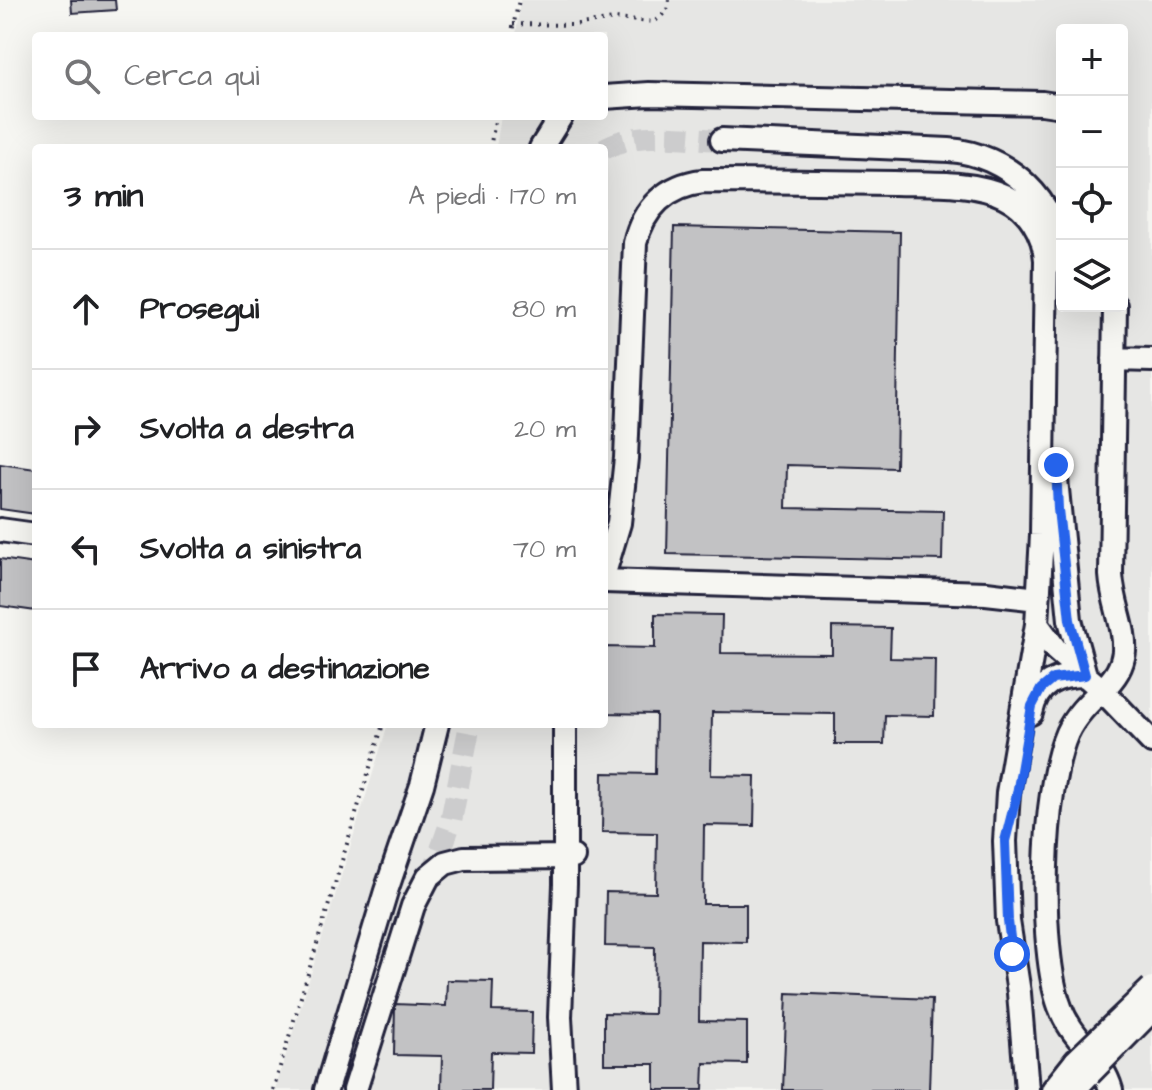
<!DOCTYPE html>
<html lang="it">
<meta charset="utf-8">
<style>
:root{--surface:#fff;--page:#f6f6f6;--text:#202124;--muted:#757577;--line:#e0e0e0}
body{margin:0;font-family:"Architects Daughter",sans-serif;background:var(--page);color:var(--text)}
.controls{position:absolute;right:24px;top:24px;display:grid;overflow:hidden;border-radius:8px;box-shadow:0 8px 32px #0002}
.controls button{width:72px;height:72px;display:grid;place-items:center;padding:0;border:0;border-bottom:2px solid var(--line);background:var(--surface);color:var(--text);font:40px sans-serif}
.stop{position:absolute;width:24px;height:24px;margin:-18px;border:6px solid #2563eb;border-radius:50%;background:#fff}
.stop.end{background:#2563eb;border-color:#fff;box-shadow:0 2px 8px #0008}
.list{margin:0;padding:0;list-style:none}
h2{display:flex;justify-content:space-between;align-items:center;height:104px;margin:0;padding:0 32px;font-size:34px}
h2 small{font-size:26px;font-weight:400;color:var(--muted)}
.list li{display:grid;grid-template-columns:52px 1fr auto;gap:24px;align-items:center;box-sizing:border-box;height:120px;padding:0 32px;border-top:2px solid var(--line)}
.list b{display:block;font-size:30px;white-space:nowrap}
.list em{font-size:26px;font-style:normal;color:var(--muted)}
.icon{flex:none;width:44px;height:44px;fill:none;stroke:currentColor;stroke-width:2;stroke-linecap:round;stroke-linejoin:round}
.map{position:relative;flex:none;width:1152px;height:1090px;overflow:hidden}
.search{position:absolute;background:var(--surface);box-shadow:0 8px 32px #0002;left:32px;top:32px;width:576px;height:88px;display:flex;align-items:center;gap:20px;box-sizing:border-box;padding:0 28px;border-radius:8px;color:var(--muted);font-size:30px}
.panel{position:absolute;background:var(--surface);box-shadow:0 8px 32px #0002;left:32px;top:144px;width:576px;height:584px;border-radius:8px}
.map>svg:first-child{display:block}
</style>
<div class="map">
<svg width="1152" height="1090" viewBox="0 0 1152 1090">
<rect width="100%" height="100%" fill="#f6f6f2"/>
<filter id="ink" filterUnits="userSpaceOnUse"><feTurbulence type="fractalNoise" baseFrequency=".0125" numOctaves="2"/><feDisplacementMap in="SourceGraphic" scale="16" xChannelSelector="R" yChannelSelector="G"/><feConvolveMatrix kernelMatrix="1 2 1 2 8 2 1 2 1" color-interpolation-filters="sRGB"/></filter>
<g filter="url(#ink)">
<!-- built -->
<path fill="#e6e6e4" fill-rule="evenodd" d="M520,0H1152V1090H275L388,724H604V148H496L501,116H604V36H516ZM1062,30H1122V306H1062Z"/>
<!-- building -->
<path fill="#c2c2c4" stroke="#22223b" stroke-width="2" d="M71,0H115L116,10L72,13Z
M674,227L900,232L896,468L787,465L786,508L943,511L942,560L667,554Z
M0,464L36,469V514L0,509Z
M0,559L36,564V611L0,606Z
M655,614L722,615L721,653L832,654V627L891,628L890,658L935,659L934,716L885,715L884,744H835V714L712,712L711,775L755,776L754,826L704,825L703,904H746V942L700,941L699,1021L747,1022V1064L704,1063L703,1090H655V1064H604V1013L654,1014L655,947L605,946L606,892L656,893L657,833L602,832L603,773L655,774L656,714L604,713V647L655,648Z
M447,980L493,981L492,1011L532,1012L531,1053L491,1052L490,1090H441L442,1056L394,1055L395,1004L446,1006Z
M787,993L932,999L929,1090H783Z"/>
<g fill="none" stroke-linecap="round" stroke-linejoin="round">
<!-- minor-tunnel -->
<path stroke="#cccccd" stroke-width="22" stroke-dasharray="22 11" stroke-linecap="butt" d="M604,149C638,129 684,139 722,140
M430,881L451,821L470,724"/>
<!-- minor casing -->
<g stroke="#22223b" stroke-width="28">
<path id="minor" d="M604,97L649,94L1042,103L1062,106
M722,140L949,150C1006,154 1060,201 1060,260
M541,148L561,116
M1115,306L1111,575C1114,621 1144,653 1102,690L1152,742
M1114,359L1152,360
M1056,479L1070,620L1085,675
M0,530L36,535
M604,573L619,523L626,458L635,243C643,208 667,185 703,181C767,181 831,182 894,183C929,184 972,181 1004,196C1029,208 1044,233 1046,260L1042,535L1037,624L1008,793L1005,841L1008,921L1019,993L1027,1090
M604,581L986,593L1038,599
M1037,624L1056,650L1102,690C1088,703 1075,716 1067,733C1042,790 1038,949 1060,1007C1071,1039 1102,1057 1111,1090
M1031,713C1037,683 1057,675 1085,675
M326,1090L386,891L422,785L437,724
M355,1090L413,906L428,877L445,863L464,858L573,857
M564,1090L560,1017L565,884V724
M1053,1090L1076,1061
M1074,1090L1089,1074"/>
</g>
<!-- path -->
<path stroke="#22223b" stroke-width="4" stroke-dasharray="2 6" stroke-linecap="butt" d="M513,24L574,25L614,19L654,22L667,11L669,0
M511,36L519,0
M490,148L496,116
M273,1090L383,724"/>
<!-- minor -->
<use href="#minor" stroke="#f6f6f2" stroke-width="22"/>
<!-- minor-bridge casing -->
<g stroke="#22223b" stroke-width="28" stroke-linecap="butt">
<path id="minor-bridge" d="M1076,1061L1152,988
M1089,1074L1152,1010"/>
</g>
<!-- minor-bridge -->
<use href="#minor-bridge" stroke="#f6f6f2" stroke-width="22"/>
</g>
</g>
<g fill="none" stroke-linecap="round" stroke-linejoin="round" filter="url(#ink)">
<!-- route -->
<path stroke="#2563eb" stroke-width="10" d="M1012,954L1008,921L1005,841L1017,794L1032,706L1041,689L1053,679L1085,675L1070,620L1058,509L1056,465"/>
</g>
</svg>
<div class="controls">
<button>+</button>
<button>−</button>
<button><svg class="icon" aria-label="locate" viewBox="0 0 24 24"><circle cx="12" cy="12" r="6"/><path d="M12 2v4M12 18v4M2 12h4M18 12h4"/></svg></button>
<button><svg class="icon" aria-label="layers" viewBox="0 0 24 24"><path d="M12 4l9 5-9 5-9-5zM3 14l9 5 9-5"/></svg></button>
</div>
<div class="stop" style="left:1012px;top:954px"></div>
<div class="stop end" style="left:1056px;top:465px"></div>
<div class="search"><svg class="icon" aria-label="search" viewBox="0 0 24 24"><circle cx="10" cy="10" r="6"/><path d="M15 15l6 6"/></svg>Cerca qui</div>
<section class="panel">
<h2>3 min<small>A piedi · 170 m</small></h2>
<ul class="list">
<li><svg class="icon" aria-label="ahead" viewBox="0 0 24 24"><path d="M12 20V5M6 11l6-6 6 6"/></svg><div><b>Prosegui</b></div><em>80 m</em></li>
<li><svg class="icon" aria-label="right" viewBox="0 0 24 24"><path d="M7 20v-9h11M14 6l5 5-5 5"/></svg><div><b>Svolta a destra</b></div><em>20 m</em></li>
<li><svg class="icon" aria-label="left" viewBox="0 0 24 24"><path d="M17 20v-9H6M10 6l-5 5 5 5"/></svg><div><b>Svolta a sinistra</b></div><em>70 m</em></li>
<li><svg class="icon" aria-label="arrive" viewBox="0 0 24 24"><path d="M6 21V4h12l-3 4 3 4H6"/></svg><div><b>Arrivo a destinazione</b></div></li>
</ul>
</section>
</div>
